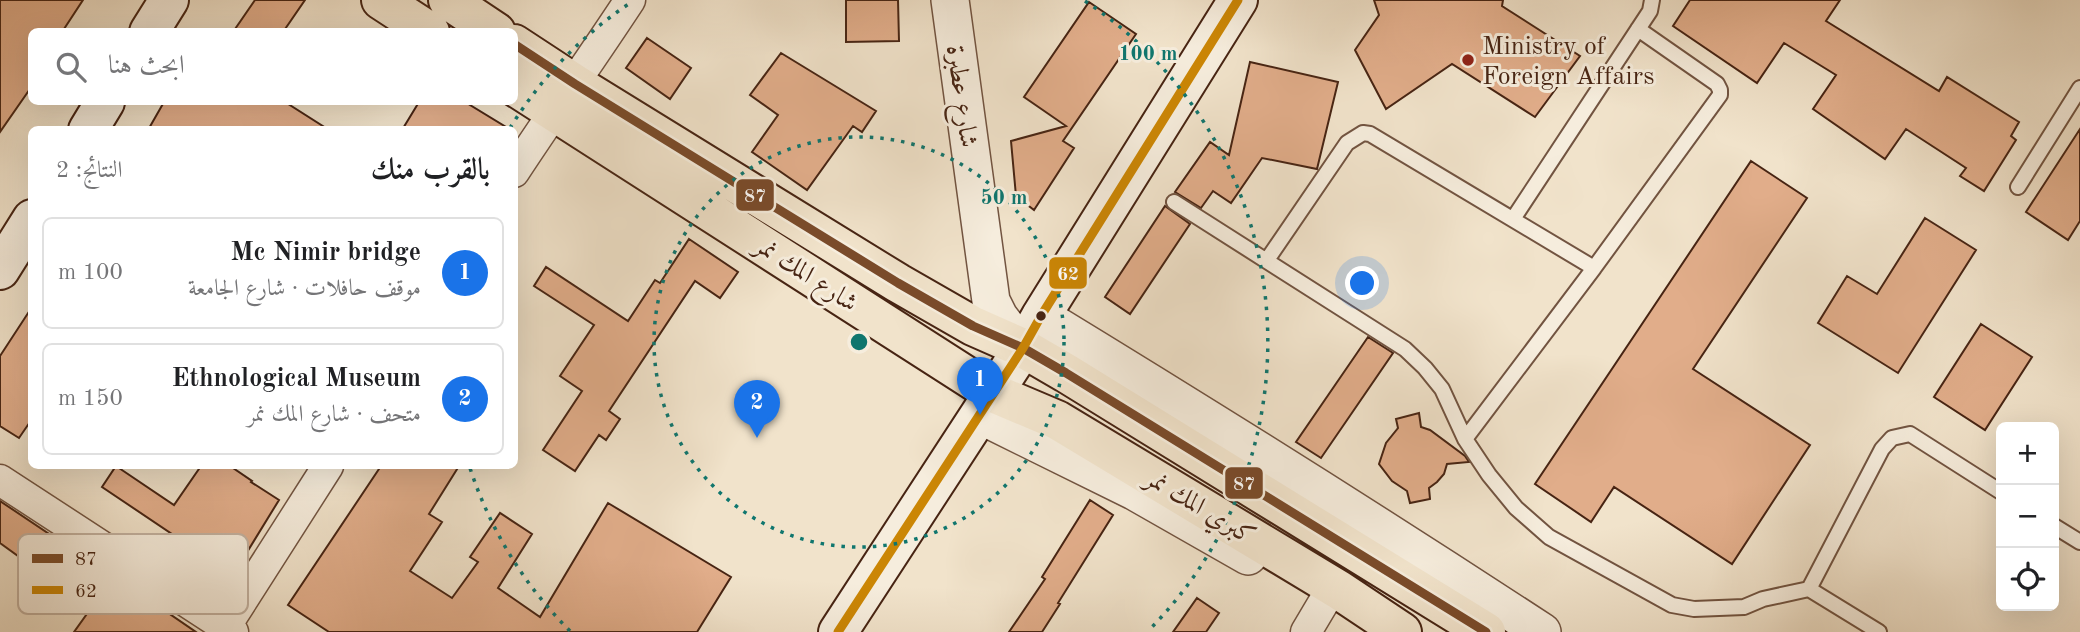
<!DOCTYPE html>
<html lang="ar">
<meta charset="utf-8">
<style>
:root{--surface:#fff;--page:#f6f6f6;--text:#202124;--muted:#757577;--line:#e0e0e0;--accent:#1a73e8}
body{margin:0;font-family:"Old Standard TT",Amiri,serif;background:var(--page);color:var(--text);direction:rtl}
.controls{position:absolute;right:21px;bottom:21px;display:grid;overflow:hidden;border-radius:10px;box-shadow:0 7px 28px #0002}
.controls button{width:63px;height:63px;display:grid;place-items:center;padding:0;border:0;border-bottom:2px solid var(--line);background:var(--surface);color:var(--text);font:35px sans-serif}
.you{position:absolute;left:1363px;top:284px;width:24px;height:24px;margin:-18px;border:5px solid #fff;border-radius:50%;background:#1a73e8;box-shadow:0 0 0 10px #1a73e833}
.badge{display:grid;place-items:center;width:46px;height:46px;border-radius:50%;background:var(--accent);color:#fff;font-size:23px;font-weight:700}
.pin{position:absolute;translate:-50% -58px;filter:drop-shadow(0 2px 4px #0008)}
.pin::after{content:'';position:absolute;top:37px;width:24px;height:21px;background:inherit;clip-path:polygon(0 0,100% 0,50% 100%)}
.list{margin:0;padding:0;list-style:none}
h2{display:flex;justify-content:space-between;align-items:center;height:91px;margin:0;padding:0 28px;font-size:30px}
h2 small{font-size:23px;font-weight:400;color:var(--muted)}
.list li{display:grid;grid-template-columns:46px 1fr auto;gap:21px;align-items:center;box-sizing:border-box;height:112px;margin:0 14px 14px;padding:0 14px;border:2px solid var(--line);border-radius:10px}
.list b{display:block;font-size:26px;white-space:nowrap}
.list p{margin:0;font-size:23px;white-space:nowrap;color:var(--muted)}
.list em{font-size:23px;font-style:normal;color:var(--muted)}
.icon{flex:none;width:38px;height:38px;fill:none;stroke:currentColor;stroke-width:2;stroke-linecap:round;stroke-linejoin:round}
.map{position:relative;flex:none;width:2080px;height:632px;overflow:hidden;direction:ltr}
.search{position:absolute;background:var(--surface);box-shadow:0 7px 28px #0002;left:28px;top:28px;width:490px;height:77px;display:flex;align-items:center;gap:18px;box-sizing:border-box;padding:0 24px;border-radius:10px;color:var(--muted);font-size:26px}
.panel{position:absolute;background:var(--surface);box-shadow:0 7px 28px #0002;left:28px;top:126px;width:490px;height:343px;border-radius:10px;direction:rtl}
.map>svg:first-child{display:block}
</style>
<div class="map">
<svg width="2080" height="632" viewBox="0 0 2080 632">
<rect width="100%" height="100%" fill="#f1e3cb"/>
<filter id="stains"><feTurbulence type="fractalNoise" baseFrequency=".00286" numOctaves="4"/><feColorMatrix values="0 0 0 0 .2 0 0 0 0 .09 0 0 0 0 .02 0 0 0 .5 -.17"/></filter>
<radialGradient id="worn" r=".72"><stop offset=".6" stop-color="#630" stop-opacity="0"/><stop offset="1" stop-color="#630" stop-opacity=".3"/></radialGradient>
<!-- building -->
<path fill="#e1ad8a" stroke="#472413" stroke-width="2" d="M0,0H83L62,32H32V86L0,132Z
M255,0H305L283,32H233Z
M846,0H898L899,41L846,42Z
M1374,0H1503L1502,6L1580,56L1535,117L1452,64L1386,109L1355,50L1379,15Z
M1690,0H1840L1826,21L1939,91L1947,77L2019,122L2011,136L2016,140L1984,191L1960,176L1966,168L1906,129L1885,159L1813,109L1836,75L1784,43L1757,83L1673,26Z
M1089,2L1136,34L1063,141L1074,148L1034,210L1016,196L1011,141L1066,126L1024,97Z
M647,38L691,68L670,99L626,68Z
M781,53L876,111L862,132L853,126L807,190L752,152L778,115L750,95Z
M1250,62L1338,82L1317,169L1262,158L1231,203L1213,191L1201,208L1175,192L1210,142L1229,155Z
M164,102H285L329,130H148Z
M419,102H465L511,130H402Z
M2080,129V221L2068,240L2026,212Z
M1751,161L1807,198L1693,369L1810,445L1732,564L1614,487L1591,522L1535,484Z
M1165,206L1190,224L1130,314L1105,297Z
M1925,218L1976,250L1898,373L1818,323L1847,276L1877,294Z
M689,239L738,272L720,298L695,281L609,411L620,419L606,440L599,435L575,471L543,450L582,391L560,376L594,325L534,286L546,267L628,321L655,280L660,283Z
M32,307V419L19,438L0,426V356Z
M1981,324L2032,357L1985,430L1934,397Z
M1368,337L1393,353L1321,458L1296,442Z
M1419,413L1421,427L1430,430L1465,456L1469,462L1447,464L1444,474L1437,482L1429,488L1430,499L1410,503L1407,491L1392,481L1379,464L1386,443L1398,428L1396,419Z
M116,466L174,505L201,466H230L252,481L251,482L279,500L233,575L102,487Z
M381,466H459L429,514L442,522L410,571L452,598L478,562L470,557L500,513L532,534L498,588L540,617L608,503L731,577L697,632H329L288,605Z
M1090,500L1113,515L1058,603L1060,604L1042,632H1009L1045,579L1042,577Z
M0,501L76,552L54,582L0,543Z
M114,576L146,596L145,597L196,632H74Z
M1197,598L1219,613L1206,632H1173Z"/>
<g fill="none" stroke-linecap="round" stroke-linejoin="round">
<!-- service casing -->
<g stroke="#725441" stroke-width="18">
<path id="service" d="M2018,187L2080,88
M1174,202L1405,349L1425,368L1442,389L1465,439L1489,475L1516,508L1549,537L1672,605L1694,609L1744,607L1763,599L1809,589L1882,449L1892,438L1910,434L2001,492
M1513,219L1650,11L1652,0
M1267,260L1347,143L1363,133L1370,134L1594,268L1465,439
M1594,268L1720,95V90L1717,84L1638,29
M2054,526L2080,542
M1809,589L1879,632"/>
</g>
<!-- minor casing -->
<g stroke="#725441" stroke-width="33">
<path id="minor" d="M514,172C552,114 592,58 630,0
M0,480L233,632
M222,632L328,466
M1306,632L1325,600"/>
</g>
<!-- tertiary casing -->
<g stroke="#725441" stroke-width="40">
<path id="tertiary" d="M950,0L991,301L999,317L1023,348
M1041,316C1210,419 1377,524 1542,632
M980,415L1134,491L1248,556"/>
</g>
<!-- secondary casing -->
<g stroke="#472413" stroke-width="42">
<path id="secondary" d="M149,32L169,0
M88,130L105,102
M0,270L32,219
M838,632L1023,348L1041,316L1238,0"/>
</g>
<!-- trunk casing -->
<g stroke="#472413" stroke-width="42">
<path id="trunk" d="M381,0L430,32
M448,0L496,32
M514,44L575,84L898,283L973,326L1023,348L1066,373L1486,632
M514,86L993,393L1057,420L1339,590L1402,632"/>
</g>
<!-- service -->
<use href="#service" stroke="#f6eddd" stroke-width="14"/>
<!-- minor -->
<use href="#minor" stroke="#f6eddd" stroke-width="30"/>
<!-- tertiary -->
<use href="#tertiary" stroke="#f6eddd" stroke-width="37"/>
<!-- secondary -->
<use href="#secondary" stroke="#f6eddd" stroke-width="38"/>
<!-- trunk -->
<use href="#trunk" stroke="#f1e3cb" stroke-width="38"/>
<!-- bus-1 casing -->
<g stroke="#f6eddd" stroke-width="14">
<path id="bus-1" d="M514,44L575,84L898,283L973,326L1023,348L1066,373L1486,632"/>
</g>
<!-- bus-2 casing -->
<g stroke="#f6eddd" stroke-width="14">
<path id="bus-2" d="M838,632L1023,348L1041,316L1238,0"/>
</g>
<!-- bus-1 -->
<use href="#bus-1" stroke="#7a4b2a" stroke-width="9"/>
<!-- bus-2 -->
<use href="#bus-2" stroke="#cb8605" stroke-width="9"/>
</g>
<!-- distance rings -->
<g fill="none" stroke="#0f766e" stroke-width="3.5" stroke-dasharray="3.5 7">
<circle cx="859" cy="342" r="205"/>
<path d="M570 631A409 409 0 0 1 470 468M510 128A409 409 0 0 1 633 1M1085 1A409 409 0 0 1 1148 631"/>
</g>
<!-- markers -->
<circle fill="#8f2418" stroke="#f6eddd" stroke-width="2.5" cx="1468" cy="60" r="7"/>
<circle fill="#472413" stroke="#f6eddd" stroke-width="2.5" cx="1041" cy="316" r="6"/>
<g text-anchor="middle" stroke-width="6" stroke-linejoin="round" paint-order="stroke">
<!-- poi labels -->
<g font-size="26" fill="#472413" stroke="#f6eddd" text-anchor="start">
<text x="1482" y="54">Ministry of<tspan x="1482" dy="30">Foreign Affairs</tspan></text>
</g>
<!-- street labels -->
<g font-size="26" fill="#472413" stroke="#f6eddd">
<text transform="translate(963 96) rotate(82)" y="9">شارع عطبرة</text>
<text transform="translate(807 273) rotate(33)" y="9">شارع المك نمر</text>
<text transform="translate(1201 506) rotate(31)" y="9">كبري المك نمر</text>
</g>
</g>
<!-- legend -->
<rect x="18" y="534" width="230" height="80" rx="10" fill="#f6eddd" stroke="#c2b1a0" stroke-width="2"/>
<rect x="32" y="554" width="31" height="9" fill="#7a4b2a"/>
<rect x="32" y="586" width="31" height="8" fill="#cb8605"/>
<g font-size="19" fill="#472413">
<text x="75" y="565">87</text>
<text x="75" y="597">62</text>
</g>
<circle cx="859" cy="342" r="10" fill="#0f766e" stroke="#f6eddd" stroke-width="3.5"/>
<g font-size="21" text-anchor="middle" font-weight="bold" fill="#0f766e" stroke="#f6eddd" stroke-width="6" stroke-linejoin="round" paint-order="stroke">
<text x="1148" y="60">100 m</text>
<text x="1004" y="204">50 m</text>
</g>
<g stroke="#f6eddd" stroke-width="2.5">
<rect x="735" y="178" width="40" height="34" rx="7" fill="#7a4b2a"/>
<rect x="1048" y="256" width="40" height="34" rx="7" fill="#cb8605"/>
<rect x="1224" y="466" width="40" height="34" rx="7" fill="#7a4b2a"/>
</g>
<g font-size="19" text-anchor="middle" font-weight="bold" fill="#fff">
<text x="755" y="202">87</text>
<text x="1068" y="280">62</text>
<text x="1244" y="490">87</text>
</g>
<rect width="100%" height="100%" filter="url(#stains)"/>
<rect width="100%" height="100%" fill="url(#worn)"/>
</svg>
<div class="controls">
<button>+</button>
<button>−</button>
<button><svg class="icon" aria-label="locate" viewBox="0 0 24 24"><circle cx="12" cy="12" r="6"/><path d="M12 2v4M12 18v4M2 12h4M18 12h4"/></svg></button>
</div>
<div class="you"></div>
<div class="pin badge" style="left:980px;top:415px">1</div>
<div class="pin badge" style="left:757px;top:438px">2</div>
<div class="search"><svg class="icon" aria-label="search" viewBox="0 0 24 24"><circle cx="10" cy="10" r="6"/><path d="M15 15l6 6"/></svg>ابحث هنا</div>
<section class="panel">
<h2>بالقرب منك<small>النتائج: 2</small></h2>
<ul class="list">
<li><span class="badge">1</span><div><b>Mc Nimir bridge</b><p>موقف حافلات · شارع الجامعة</p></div><em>100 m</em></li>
<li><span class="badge">2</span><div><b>Ethnological Museum</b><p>متحف · شارع المك نمر</p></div><em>150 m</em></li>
</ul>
</section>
</div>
